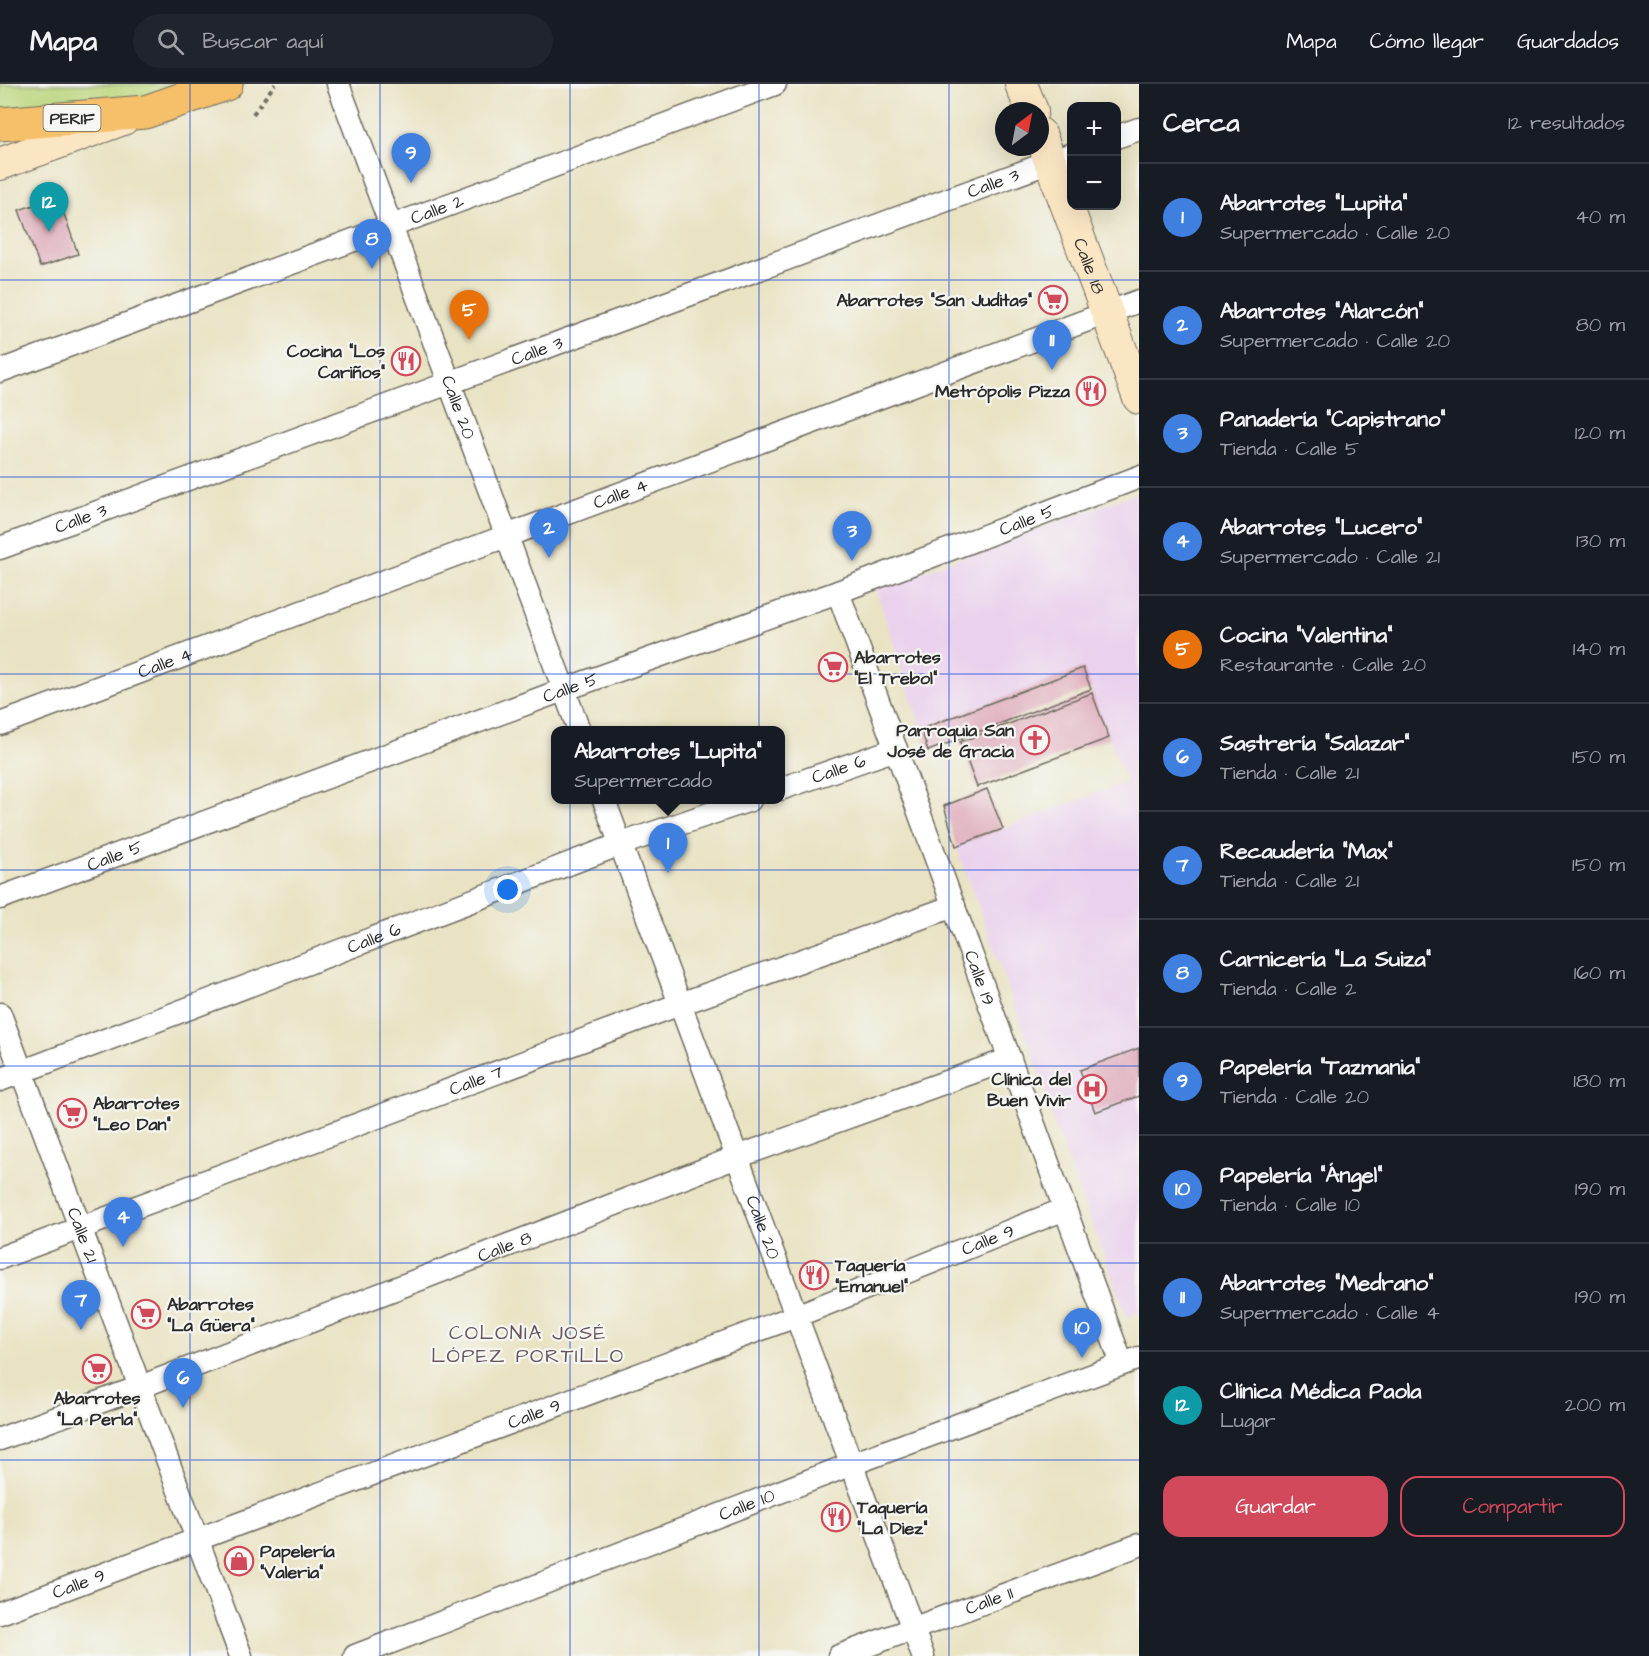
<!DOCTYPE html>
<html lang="es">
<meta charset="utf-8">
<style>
:root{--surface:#171b24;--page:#20242c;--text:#f1f3f6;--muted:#9ea1a6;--line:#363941;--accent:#d1495b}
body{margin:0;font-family:"Architects Daughter",sans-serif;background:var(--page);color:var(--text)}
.controls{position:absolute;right:18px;top:18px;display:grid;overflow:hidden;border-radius:12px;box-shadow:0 6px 24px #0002}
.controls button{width:54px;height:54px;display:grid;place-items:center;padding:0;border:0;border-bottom:2px solid var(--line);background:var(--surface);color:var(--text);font:30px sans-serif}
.compass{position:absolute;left:995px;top:18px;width:54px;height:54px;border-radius:50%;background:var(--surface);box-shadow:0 6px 24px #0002;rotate:32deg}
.you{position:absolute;left:508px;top:806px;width:21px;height:21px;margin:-15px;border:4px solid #fff;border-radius:50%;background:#1a73e8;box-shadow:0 0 0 9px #1a73e833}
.badge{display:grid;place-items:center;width:39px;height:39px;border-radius:50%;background:var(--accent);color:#fff;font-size:20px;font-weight:700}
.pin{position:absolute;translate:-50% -50px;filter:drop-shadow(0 2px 3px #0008)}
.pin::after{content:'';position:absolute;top:32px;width:21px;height:18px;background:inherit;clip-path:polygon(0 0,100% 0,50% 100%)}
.popup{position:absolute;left:551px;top:642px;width:234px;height:78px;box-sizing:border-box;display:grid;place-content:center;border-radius:12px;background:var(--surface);filter:drop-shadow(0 2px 4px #0005);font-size:20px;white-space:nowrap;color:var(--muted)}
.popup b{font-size:22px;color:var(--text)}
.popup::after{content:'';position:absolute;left:50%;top:100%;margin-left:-12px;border:12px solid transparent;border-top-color:var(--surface)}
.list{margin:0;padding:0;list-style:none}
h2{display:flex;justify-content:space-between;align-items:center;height:78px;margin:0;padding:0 24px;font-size:26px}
h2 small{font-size:20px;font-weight:400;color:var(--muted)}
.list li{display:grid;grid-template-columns:39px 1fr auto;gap:18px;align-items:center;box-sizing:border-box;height:108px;padding:0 24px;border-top:2px solid var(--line)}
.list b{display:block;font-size:22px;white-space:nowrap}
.list p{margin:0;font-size:20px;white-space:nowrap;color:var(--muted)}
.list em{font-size:20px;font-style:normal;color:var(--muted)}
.actions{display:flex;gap:12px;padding:18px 24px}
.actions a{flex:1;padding:14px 0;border:2px solid var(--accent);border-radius:18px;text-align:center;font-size:21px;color:var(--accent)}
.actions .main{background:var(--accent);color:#fff}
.icon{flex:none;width:33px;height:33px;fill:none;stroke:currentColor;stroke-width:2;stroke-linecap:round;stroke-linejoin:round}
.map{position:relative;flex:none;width:1139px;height:1572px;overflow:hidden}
header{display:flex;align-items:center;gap:36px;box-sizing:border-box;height:84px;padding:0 30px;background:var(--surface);border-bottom:2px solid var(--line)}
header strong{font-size:28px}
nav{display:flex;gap:33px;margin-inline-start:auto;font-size:21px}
.search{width:420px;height:54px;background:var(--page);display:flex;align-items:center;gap:15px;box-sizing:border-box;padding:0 21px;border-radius:33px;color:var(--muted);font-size:22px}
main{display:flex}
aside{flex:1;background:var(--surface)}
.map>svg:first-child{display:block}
</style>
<header>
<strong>Mapa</strong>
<div class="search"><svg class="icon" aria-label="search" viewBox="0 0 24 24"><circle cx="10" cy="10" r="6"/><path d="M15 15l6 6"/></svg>Buscar aquí</div>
<nav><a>Mapa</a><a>Cómo llegar</a><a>Guardados</a></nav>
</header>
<main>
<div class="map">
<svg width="1139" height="1572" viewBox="0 0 1139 1572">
<rect width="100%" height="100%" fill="#f6f6f2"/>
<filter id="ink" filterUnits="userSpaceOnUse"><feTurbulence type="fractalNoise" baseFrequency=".0167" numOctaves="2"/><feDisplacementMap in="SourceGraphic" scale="12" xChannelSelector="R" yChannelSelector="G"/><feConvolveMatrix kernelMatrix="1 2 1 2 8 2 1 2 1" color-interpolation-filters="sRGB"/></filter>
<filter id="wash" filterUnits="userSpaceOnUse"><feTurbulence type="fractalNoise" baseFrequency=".008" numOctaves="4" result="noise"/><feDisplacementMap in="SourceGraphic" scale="24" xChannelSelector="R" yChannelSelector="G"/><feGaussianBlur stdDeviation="1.35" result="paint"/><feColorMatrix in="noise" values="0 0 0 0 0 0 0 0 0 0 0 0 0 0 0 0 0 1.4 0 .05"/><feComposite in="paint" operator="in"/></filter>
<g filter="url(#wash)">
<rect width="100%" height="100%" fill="#e9e3c3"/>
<!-- built -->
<path fill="#ead1ed" d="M1139,408V1228L1127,1233L1055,1043L1043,999L956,762L1126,698L1083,584L921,645L876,505Z"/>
<!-- green -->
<path fill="#bad57b" stroke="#728053" stroke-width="1.5" d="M0,0H245L136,42L0,38Z"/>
<g id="blocks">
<!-- building -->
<path fill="#dda7b7" d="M58,113L78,170L40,183L19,126Z
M1083,584L1091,605L928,667L921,645Z
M1092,609L1109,654L977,703L960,658Z
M987,705L1003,745L956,762L944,722Z
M1139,964V1012L1095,1028L1080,986Z"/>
</g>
</g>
<g filter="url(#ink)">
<use href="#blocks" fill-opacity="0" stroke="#6e6b60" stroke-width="1.5"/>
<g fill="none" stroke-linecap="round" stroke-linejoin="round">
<!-- street casing -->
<g stroke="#6e6b60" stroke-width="25">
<g id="street">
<path id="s1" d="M338,0L579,646"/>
<path d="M1116,53L1139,45"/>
<path id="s2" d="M0,287L775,0"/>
<path id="s3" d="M0,464L1072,70"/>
<path id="s4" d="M838,508L1122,1280"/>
<path id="s5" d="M0,640L1139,217"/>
<path id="s6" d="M780,705L896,665"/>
<path id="s7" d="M604,716L923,1572"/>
<path id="s8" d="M0,814L563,606L838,508L1139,393"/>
<path id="s9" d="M0,930L241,1572"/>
<path id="s10" d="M0,996L621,760L750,716"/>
<path id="s11" d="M0,1174L680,920L954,822"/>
<path id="s12" d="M0,1355L140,1303L737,1073L1010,975"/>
<path id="s13" d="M0,1529L796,1232L1065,1125"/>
<path id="s14" d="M355,1572L852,1380L1139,1274"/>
<path id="s15" d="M839,1572L1139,1461"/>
</g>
</g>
<!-- secondary casing -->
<g stroke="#6e6b60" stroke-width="34">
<g id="secondary">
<path d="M1021,0L1032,27"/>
<path id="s16" d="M1040,50L1139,314"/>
<path d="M0,80L123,35"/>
</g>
</g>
<!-- highway casing -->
<g stroke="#6e6b60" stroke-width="35">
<path id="highway" d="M0,40L145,28L226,0"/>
</g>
<!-- path -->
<path stroke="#6e6b60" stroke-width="4" stroke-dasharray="4.5 4.5" stroke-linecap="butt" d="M253,30L275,0"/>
<!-- street -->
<use href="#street" stroke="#fff" stroke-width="22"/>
<!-- secondary -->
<use href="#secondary" stroke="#fbe6c4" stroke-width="32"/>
<!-- highway -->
<use href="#highway" stroke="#f6c06b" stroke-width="33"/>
</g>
</g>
<!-- grid -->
<path fill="none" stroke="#1d4ed8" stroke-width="1.5" stroke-opacity="0.55" d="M190,0V1572M380,0V1572M570,0V1572M759,0V1572M949,0V1572M0,196H1139M0,393H1139M0,590H1139M0,786H1139M0,982H1139M0,1179H1139M0,1376H1139"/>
<!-- icons -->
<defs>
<g id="supermarket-ring" transform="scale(1.5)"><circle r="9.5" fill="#f6f6f2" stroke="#d1495b" stroke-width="1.5"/><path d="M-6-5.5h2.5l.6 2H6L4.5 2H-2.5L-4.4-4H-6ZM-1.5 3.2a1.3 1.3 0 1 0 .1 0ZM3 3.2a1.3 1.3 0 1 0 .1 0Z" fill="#d1495b"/></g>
<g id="restaurant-ring" transform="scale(1.5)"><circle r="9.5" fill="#f6f6f2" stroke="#d1495b" stroke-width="1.5"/><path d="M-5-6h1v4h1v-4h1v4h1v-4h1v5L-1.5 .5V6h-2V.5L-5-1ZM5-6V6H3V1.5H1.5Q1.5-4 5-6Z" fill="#d1495b"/></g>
<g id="church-ring" transform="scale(1.5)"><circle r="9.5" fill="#f6f6f2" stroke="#d1495b" stroke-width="1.5"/><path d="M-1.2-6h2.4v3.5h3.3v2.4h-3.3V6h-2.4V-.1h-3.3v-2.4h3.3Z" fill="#d1495b"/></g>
<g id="hospital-ring" transform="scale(1.5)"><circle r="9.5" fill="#f6f6f2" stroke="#d1495b" stroke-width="1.5"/><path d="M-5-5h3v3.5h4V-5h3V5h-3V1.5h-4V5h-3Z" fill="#d1495b"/></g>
<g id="shop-ring" transform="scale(1.5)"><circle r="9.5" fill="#f6f6f2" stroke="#d1495b" stroke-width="1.5"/><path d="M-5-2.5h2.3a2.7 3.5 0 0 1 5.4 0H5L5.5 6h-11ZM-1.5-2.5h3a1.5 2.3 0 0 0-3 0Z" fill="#d1495b"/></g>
</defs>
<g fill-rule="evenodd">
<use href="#supermarket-ring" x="1053" y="216"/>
<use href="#restaurant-ring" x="406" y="277"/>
<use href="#restaurant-ring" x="1091" y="307"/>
<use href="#supermarket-ring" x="833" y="583"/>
<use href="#church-ring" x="1035" y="656"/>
<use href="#hospital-ring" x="1092" y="1005"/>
<use href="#supermarket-ring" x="72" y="1029"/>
<use href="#restaurant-ring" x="814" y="1191"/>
<use href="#supermarket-ring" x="146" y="1230"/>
<use href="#supermarket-ring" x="97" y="1285"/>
<use href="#restaurant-ring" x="836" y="1433"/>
<use href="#shop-ring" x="239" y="1477"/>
</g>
<g text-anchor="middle" stroke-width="4.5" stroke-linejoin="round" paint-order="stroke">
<!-- shield labels -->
<rect fill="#f6f6f2" stroke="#686867" stroke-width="1.5" x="43.5" y="21" width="57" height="26" rx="4.5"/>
<g font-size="16" font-weight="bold" fill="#2b2b2b">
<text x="72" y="40">PERIF</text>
</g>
<!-- street labels -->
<g font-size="18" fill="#2b2b2b" stroke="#f6f6f2">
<text dy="6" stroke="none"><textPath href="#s3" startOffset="1058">Calle 3</textPath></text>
<text dy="6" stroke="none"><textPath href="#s2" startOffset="466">Calle 2</textPath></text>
<text dy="6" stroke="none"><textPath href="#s16" startOffset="141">Calle 18</textPath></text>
<text dy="6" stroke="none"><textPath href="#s3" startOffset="572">Calle 3</textPath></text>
<text dy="6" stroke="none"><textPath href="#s1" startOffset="345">Calle 20</textPath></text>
<text dy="6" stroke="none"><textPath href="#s5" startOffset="662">Calle 4</textPath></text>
<text dy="6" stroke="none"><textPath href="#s3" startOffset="86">Calle 3</textPath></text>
<text dy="6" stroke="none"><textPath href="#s8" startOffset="1094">Calle 5</textPath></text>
<text dy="6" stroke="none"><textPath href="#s5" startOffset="176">Calle 4</textPath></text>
<text dy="6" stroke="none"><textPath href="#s8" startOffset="608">Calle 5</textPath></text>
<text dy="6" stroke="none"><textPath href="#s6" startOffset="62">Calle 6</textPath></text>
<text dy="6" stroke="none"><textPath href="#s8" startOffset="122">Calle 5</textPath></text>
<text dy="6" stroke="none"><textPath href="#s10" startOffset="400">Calle 6</textPath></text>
<text dy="6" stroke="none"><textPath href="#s4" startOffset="411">Calle 19</textPath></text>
<text dy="6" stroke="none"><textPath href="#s11" startOffset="508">Calle 7</textPath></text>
<text dy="6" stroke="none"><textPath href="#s7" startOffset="456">Calle 20</textPath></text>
<text dy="6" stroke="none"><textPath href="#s9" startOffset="236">Calle 21</textPath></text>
<text dy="6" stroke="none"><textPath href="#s13" startOffset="1056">Calle 9</textPath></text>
<text dy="6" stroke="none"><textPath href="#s12" startOffset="540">Calle 8</textPath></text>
<text dy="6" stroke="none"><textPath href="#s13" startOffset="570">Calle 9</textPath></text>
<text dy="6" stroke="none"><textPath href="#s14" startOffset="420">Calle 10</textPath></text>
<text dy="6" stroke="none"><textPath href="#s13" startOffset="84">Calle 9</textPath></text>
<text dy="6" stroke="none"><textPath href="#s15" startOffset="160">Calle 11</textPath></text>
</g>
<!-- poi labels -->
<g font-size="18" font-weight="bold" fill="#2b2b2b" stroke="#f6f6f2" text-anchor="start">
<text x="1032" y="222" text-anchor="end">Abarrotes "San Juditas"</text>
<text x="385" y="273" text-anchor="end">Cocina "Los<tspan x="385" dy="21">Cariños"</tspan></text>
<text x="1070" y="313" text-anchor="end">Metrópolis Pizza</text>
<text x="854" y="579">Abarrotes<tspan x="854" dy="21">"El Trebol"</tspan></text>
<text x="1014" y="652" text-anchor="end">Parroquia San<tspan x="1014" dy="21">José de Gracia</tspan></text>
<text x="1071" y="1001" text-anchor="end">Clínica del<tspan x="1071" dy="21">Buen Vivir</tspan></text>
<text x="93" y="1025">Abarrotes<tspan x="93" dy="21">"Leo Dan"</tspan></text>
<text x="835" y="1187">Taquería<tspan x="835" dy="21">"Emanuel"</tspan></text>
<text x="167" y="1226">Abarrotes<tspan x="167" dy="21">"La Güera"</tspan></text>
<text x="97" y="1320" text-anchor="middle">Abarrotes<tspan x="97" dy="21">"La Perla"</tspan></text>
<text x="857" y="1429">Taquería<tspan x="857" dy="21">"La Diez"</tspan></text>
<text x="260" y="1473">Papelería<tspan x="260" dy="21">"Valeria"</tspan></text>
</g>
<!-- neighbourhood labels -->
<g font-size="20" letter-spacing="1.5" fill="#69565c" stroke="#f6f6f2">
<text x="528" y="1255">COLONIA JOSÉ<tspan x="528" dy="23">LÓPEZ PORTILLO</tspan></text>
</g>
</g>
</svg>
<div class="controls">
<button>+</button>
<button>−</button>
</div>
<svg class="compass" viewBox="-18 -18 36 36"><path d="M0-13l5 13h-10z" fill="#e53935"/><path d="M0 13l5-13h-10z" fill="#9ea1a6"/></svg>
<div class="you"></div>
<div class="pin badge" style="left:668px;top:789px;background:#3f7fe0">1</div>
<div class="popup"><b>Abarrotes &quot;Lupita&quot;</b>Supermercado</div>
<div class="pin badge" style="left:549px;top:474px;background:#3f7fe0">2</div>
<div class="pin badge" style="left:852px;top:477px;background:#3f7fe0">3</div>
<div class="pin badge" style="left:123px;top:1163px;background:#3f7fe0">4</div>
<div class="pin badge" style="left:469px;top:256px;background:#e8710a">5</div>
<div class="pin badge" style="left:183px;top:1324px;background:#3f7fe0">6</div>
<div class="pin badge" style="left:81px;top:1246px;background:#3f7fe0">7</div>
<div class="pin badge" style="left:372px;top:185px;background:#3f7fe0">8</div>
<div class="pin badge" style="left:411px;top:99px;background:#3f7fe0">9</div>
<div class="pin badge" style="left:1082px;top:1274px;background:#3f7fe0">10</div>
<div class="pin badge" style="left:1052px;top:286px;background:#3f7fe0">11</div>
<div class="pin badge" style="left:49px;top:148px;background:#0f9aa8">12</div>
</div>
<aside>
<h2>Cerca<small>12 resultados</small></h2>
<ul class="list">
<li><span class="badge" style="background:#3f7fe0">1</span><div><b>Abarrotes &quot;Lupita&quot;</b><p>Supermercado · Calle 20</p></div><em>40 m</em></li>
<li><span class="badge" style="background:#3f7fe0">2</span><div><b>Abarrotes &quot;Alarcón&quot;</b><p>Supermercado · Calle 20</p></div><em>80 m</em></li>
<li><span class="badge" style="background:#3f7fe0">3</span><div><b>Panadería &quot;Capistrano&quot;</b><p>Tienda · Calle 5</p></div><em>120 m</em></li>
<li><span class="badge" style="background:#3f7fe0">4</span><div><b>Abarrotes &quot;Lucero&quot;</b><p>Supermercado · Calle 21</p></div><em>130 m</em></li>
<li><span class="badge" style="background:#e8710a">5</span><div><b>Cocina &quot;Valentina&quot;</b><p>Restaurante · Calle 20</p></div><em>140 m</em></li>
<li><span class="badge" style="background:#3f7fe0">6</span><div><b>Sastrería &quot;Salazar&quot;</b><p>Tienda · Calle 21</p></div><em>150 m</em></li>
<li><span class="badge" style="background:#3f7fe0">7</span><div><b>Recaudería &quot;Max&quot;</b><p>Tienda · Calle 21</p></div><em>150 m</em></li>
<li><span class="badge" style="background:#3f7fe0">8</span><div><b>Carnicería &quot;La Suiza&quot;</b><p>Tienda · Calle 2</p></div><em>160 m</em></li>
<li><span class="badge" style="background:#3f7fe0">9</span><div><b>Papelería &quot;Tazmania&quot;</b><p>Tienda · Calle 20</p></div><em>180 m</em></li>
<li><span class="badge" style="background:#3f7fe0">10</span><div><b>Papelería &quot;Ángel&quot;</b><p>Tienda · Calle 10</p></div><em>190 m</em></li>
<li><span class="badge" style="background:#3f7fe0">11</span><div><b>Abarrotes &quot;Medrano&quot;</b><p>Supermercado · Calle 4</p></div><em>190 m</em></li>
<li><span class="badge" style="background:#0f9aa8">12</span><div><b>Clínica Médica Paola</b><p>Lugar</p></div><em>200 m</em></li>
</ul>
<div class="actions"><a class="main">Guardar</a><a>Compartir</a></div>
</aside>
</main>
